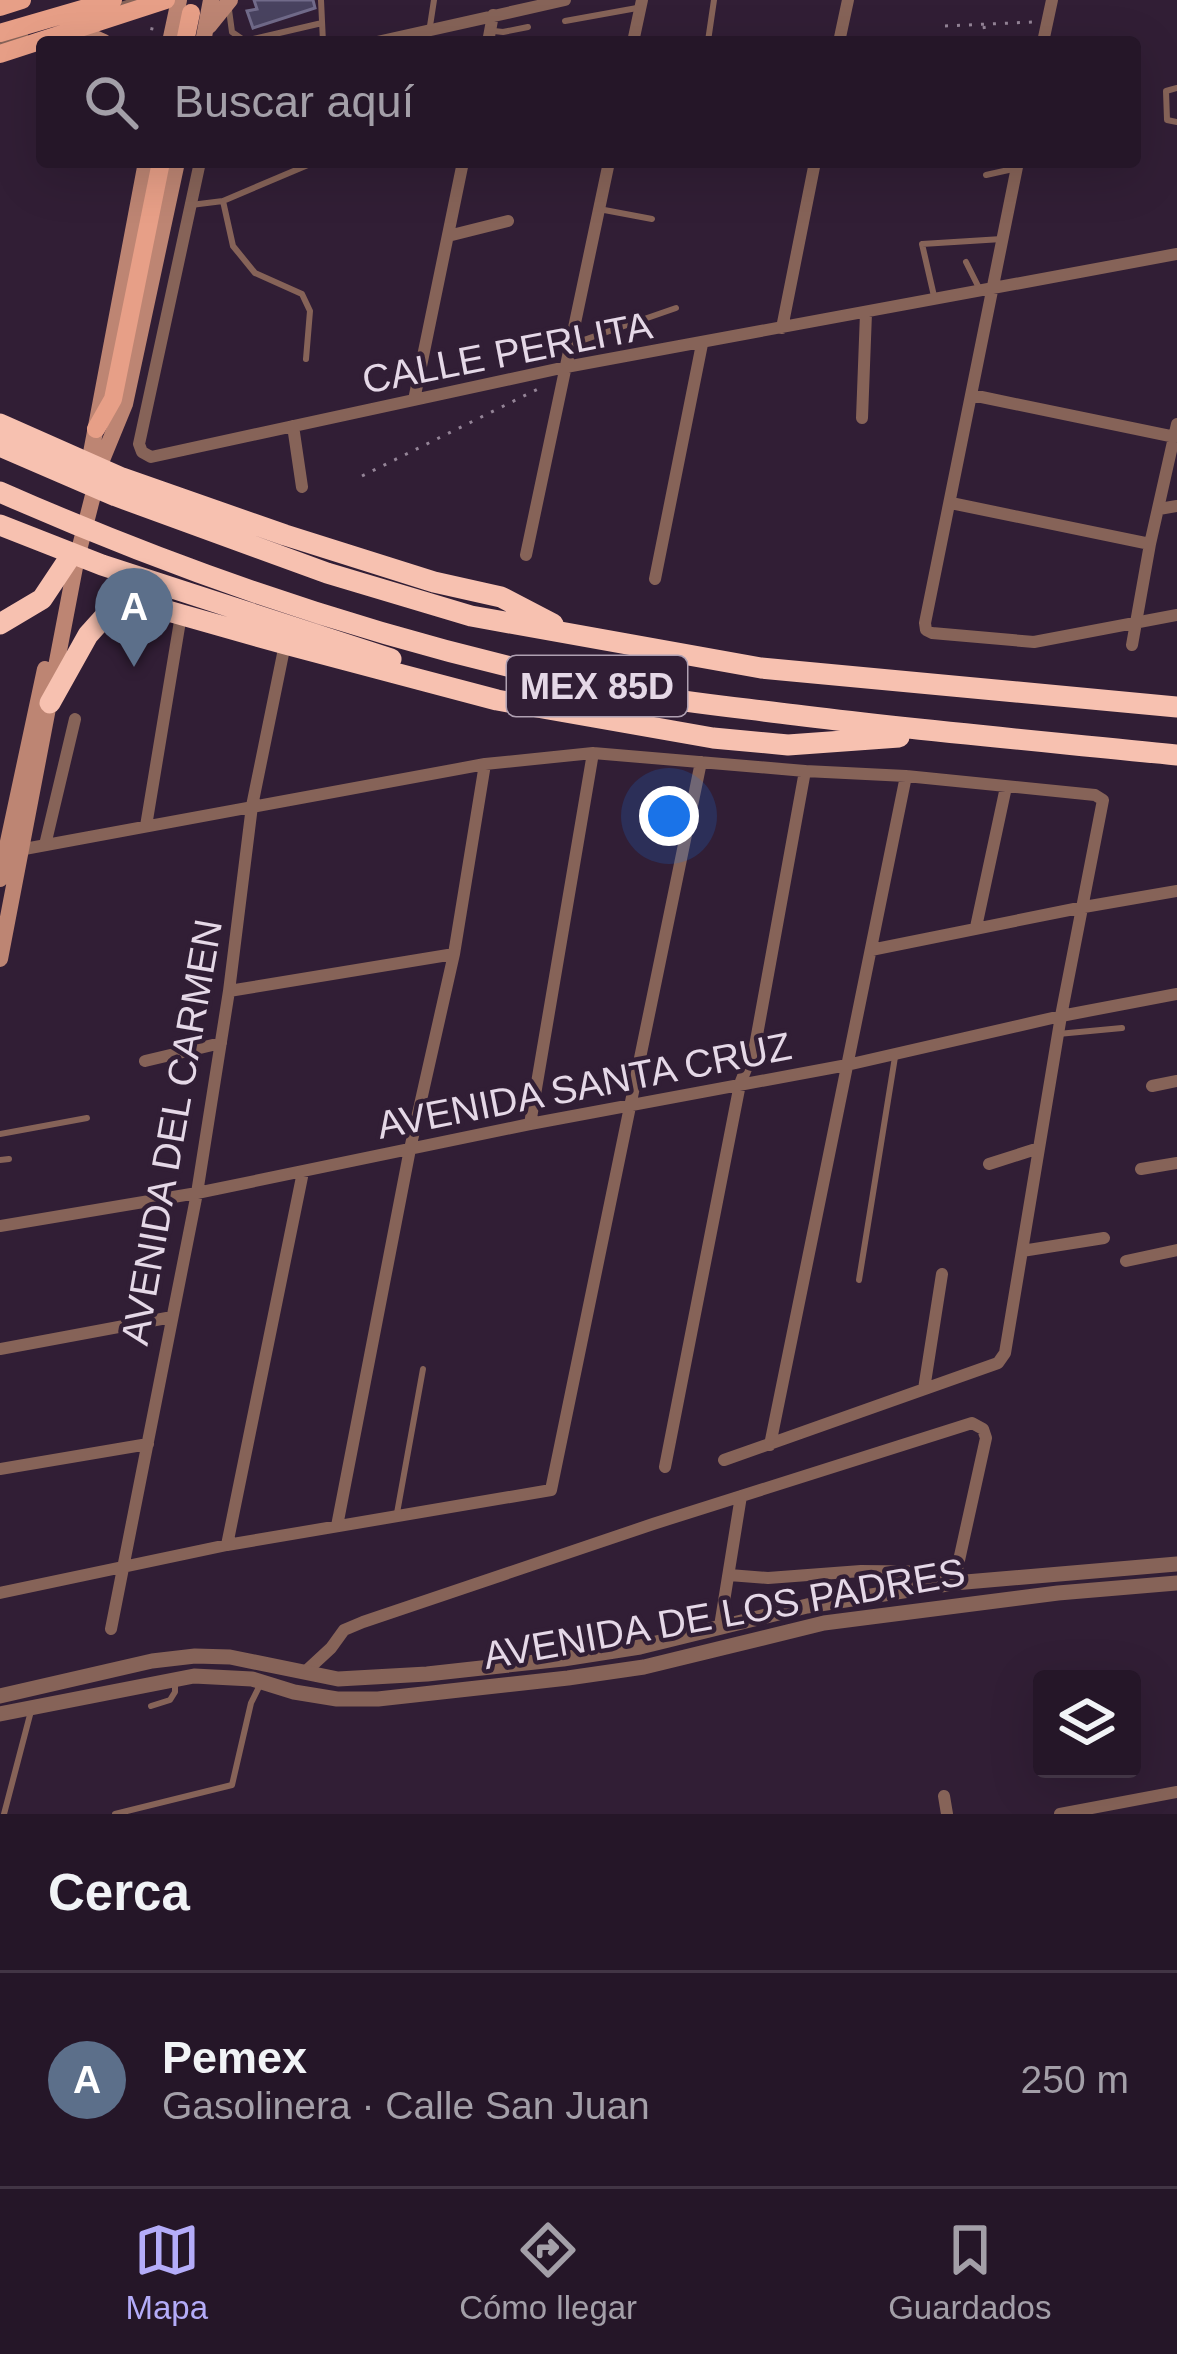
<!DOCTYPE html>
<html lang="es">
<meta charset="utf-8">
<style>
:root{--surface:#251628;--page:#312334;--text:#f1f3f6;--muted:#a39fa8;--line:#423545;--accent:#b4acf9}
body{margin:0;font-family:Arial,sans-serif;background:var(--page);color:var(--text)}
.controls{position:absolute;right:36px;bottom:36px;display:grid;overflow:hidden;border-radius:12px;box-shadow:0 12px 48px #0002}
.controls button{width:108px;height:108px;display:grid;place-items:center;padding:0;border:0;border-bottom:3px solid var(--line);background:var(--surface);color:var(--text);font:60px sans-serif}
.you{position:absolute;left:669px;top:816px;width:42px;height:42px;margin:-30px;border:9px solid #fff;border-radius:50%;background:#1a73e8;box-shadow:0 0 0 18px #1a73e833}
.badge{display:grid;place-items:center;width:78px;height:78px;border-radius:50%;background:var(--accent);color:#fff;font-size:39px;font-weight:700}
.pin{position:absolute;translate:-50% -99px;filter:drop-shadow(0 3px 6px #0008)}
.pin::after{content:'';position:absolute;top:63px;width:42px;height:36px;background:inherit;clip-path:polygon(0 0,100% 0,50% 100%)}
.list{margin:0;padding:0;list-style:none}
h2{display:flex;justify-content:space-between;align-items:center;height:156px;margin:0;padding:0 48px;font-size:51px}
h2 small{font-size:39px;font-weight:400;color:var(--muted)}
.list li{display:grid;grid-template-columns:78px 1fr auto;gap:36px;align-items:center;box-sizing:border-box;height:216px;padding:0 48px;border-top:3px solid var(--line)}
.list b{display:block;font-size:45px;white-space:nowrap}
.list p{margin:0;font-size:39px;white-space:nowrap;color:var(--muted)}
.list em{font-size:39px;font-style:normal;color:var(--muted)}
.icon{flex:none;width:66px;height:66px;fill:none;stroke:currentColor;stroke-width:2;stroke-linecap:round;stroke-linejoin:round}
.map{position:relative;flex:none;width:1177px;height:1814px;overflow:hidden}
.search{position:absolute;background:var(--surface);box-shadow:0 12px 48px #0002;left:36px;right:36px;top:36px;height:132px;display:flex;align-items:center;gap:30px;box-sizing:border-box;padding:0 42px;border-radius:12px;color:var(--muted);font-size:45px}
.sheet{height:372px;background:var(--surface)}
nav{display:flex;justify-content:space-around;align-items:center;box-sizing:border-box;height:168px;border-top:3px solid var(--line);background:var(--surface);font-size:33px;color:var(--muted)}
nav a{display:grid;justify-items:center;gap:6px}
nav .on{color:var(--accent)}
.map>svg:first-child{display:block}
</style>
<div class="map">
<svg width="1177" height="1814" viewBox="0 0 1177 1814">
<rect width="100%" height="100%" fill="#311e35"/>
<!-- building -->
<path fill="#494360" stroke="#716b8a" stroke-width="3" d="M254,0H313L315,8L253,28L247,11L257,9Z"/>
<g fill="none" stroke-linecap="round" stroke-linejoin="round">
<!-- path -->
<path stroke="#948497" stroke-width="3" stroke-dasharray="3 9" stroke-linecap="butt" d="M945,26L1033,22
M984,26L986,42
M149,42L154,19
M362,476L544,386"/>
<!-- service -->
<path stroke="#866358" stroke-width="6" d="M321,0L323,42
M118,6L136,0
M229,10L232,32L245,41L322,23
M565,21L637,8
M430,26L434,0
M494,31L503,32L528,27
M708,41L714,0
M0,43L25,35
M1177,88L1166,91L1167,120L1177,122
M986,175L1013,169
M223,201L233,246L255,273L302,294L310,311L306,359
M191,205L223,201L315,162
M599,209L652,219
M966,262L979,288
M934,296L922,244L1002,239
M575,343L676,308
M1058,1034L1122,1028
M0,1134L87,1118
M0,1160L9,1159
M859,1280L895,1057
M397,1513L423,1369
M151,1706L170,1700L175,1692V1681
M4,1814L31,1711
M115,1814L232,1785L251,1703L260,1685"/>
<!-- minor -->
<path stroke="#866358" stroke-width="12" d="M377,42L565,0
M488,42L493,15
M633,42L642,0
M839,42L848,0
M1043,42L1052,0
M200,162L139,444L142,452L151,457L566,367L1177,254
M1018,162L925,623L926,630L932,633L1034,642L1177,615
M448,236L508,221
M782,328L815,162
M972,395L1175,437
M414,400L463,162
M862,418L866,313
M293,426L302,487
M951,503L1150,544
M1159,509L1177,506
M526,555L609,162
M655,579L702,344
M1132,645L1150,544L1177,424
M146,826L181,615
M45,845L75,719
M19,850L485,764L593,753L805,771L906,776L1095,795L1103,800L1061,1016L1005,1353L998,1363L724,1460
M976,927L1006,787
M871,950L1084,907L1177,891
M229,991L454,954
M145,1061L221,1043
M1152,1086L1177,1081
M530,1124L593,753
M989,1164L1039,1148
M1141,1169L1177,1163
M0,1226L197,1193L530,1124L847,1065L1061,1016L1177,994
M1022,1251L1104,1238
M1126,1261L1177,1250
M0,1349L172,1317
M924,1389L942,1274
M770,1445L906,776
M665,1467L740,1084L755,1046L805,771
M0,1469L148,1444
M337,1526L410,1149L454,954L485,764
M227,1545L303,1172
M729,1575L768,1578L861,1571L956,1572
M0,1593L227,1545L551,1490L701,762
M720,1626L741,1496
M111,1629L197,1193L229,991L252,806L285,644
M304,1673L331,1648L344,1630L363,1622L653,1524L972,1423L983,1429L986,1438L954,1583
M944,1796L947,1814
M1060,1814L1177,1792"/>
<!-- tertiary -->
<path stroke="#866358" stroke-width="15" d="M0,1696L152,1661L195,1656L230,1657L338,1679L427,1674L563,1659L640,1647L807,1606L954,1583L1177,1564
M0,1714L194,1676L252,1679L294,1692L337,1699H378L568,1678L644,1667L824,1623L1058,1593L1177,1583"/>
<!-- secondary -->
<path stroke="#bd8573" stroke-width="16" d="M209,26L230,0
M77,30L104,42
M170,42L179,0
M203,42L211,0
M87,474L146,162
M0,879L45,669
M0,959L76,562L102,460L125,404L177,162"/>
<!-- primary -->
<path stroke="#e79f87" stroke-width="18" d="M0,7L22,0
M0,33L113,0
M185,42L191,13
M0,54L166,0
M96,429L113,399L161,162"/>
<!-- motorway -->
<path stroke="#f7c1b0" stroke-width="21" d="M0,424L122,478L285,535L434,582L501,597L553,624
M0,446L116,496L327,573L471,616L761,668L1177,707
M0,492C204,582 414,652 633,693C687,703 742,708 796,715C923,731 1050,742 1177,755
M0,525L102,565L391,659
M0,624L42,599L68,560
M50,703L88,635L106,615L127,605L154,607L285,644L497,700L713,738L788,745L899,737"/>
</g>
<g text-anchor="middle" stroke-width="9" stroke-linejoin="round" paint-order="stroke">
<!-- shield labels -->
<rect fill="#311e35" stroke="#afa0b2" stroke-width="3" x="507" y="656" width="180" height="60" rx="9"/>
<g font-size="36" font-weight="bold" fill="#e5d8e7">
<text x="597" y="699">MEX 85D</text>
</g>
<!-- street labels -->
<g font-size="39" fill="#e5d8e7" stroke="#311e35">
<text transform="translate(507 352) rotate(-11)" y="14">CALLE PERLITA</text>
<text transform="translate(584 1085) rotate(-11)" y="14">AVENIDA SANTA CRUZ</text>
<text transform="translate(171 1132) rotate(-80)" y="14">AVENIDA DEL CARMEN</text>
<text transform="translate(724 1613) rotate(-10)" y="14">AVENIDA DE LOS PADRES</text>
</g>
</g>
</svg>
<div class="controls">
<button><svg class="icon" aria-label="layers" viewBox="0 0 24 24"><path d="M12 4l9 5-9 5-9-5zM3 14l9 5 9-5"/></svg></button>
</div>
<div class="you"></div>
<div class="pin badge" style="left:134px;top:667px;background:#5c6f8a">A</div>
<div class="search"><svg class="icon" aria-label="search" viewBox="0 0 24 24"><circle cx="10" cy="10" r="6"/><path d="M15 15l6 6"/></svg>Buscar aquí</div>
</div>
<section class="sheet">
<h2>Cerca<small></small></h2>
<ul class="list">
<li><span class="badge" style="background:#5c6f8a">A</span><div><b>Pemex</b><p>Gasolinera · Calle San Juan</p></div><em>250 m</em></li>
</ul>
</section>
<nav>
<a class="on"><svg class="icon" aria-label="map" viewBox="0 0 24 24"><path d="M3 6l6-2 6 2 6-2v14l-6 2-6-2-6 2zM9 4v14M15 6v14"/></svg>Mapa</a>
<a><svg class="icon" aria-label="directions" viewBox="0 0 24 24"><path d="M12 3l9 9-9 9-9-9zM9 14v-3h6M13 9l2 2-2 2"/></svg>Cómo llegar</a>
<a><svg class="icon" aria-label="saved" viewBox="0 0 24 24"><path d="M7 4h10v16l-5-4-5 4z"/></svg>Guardados</a>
</nav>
